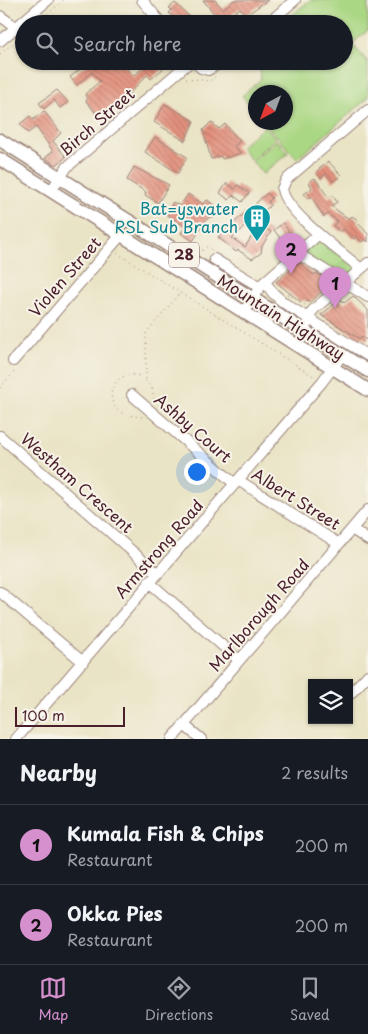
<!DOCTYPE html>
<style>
:root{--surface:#171b24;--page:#20242c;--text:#f1f3f6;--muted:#9ea1a6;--line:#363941;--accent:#d690ce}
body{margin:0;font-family:"Playpen Sans",sans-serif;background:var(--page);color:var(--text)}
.controls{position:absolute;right:15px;bottom:15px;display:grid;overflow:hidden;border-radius:0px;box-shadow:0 1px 4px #0004}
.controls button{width:45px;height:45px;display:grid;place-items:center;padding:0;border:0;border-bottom:1px solid var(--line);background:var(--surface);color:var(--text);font:25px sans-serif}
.compass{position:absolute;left:248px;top:85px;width:45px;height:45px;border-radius:50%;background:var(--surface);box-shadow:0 1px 4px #0004;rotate:221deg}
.scale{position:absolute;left:15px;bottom:12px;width:110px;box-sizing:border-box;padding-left:5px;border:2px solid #4a1f2b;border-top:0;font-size:14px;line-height:18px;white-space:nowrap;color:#4a1f2b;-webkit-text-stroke:4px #f7f3e8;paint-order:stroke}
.you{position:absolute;left:196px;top:471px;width:18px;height:18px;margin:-12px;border:4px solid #fff;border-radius:50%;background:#1a73e8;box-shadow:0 0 0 8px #1a73e833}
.badge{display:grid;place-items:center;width:32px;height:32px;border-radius:50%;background:var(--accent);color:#111;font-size:16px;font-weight:700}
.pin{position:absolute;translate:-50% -41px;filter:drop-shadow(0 1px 2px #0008)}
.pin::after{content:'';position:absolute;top:26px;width:18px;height:15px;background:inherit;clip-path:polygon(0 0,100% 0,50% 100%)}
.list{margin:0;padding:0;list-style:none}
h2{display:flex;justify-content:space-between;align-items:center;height:65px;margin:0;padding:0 20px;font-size:21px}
h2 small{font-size:16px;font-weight:400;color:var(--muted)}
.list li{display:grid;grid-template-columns:32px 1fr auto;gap:15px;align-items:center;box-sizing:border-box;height:80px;padding:0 20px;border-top:1px solid var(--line)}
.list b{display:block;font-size:19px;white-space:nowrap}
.list p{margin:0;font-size:16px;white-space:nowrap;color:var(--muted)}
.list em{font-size:16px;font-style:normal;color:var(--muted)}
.icon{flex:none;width:28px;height:28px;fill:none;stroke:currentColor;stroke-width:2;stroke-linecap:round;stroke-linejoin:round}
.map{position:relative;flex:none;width:368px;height:739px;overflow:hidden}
.search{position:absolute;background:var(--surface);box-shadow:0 1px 4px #0004;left:15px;right:15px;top:15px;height:55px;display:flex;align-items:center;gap:12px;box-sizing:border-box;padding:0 18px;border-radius:28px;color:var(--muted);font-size:19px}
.sheet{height:225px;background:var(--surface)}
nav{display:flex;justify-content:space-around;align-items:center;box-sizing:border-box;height:70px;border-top:1px solid var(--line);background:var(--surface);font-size:14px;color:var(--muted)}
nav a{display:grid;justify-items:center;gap:2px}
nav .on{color:var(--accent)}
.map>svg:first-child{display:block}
</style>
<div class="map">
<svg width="368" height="739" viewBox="0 0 368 739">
<defs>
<pattern id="park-crowns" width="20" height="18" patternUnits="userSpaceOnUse" patternTransform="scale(1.25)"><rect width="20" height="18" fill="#aad783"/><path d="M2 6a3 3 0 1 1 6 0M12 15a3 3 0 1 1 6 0" fill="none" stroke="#94b871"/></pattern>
<pattern id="building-back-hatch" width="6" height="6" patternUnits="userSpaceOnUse" patternTransform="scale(1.25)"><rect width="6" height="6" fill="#e4927e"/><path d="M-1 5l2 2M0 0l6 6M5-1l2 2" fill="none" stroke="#bb7767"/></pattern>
</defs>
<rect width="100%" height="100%" fill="#f7f3e8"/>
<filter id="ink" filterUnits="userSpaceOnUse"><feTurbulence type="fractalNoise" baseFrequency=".02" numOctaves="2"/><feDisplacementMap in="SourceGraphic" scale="10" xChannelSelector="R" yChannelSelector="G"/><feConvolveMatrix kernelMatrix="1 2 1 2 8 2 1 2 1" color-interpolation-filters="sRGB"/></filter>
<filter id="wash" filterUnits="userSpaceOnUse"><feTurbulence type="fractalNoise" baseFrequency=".0096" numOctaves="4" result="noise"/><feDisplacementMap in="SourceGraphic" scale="20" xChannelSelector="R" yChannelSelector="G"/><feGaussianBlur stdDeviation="1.12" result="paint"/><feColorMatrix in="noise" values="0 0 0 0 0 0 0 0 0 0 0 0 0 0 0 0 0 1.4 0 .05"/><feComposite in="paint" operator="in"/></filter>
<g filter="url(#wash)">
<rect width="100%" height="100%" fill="#eae4c6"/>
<!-- park -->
<path fill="url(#park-crowns)" stroke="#7a7b57" d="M318,235L361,269L345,283L297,253Z"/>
<!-- garden -->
<path fill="#aad783" stroke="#7a7b57" d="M310,0H368V30L352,44L368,62V98L297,159L265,123L286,122V92H255V111L242,96L261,79L260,67L255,61H344V24H282Z
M265,126L276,138L251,160L240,147Z
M277,140L288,153L263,174L252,161Z"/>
<g id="blocks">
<!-- building -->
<path fill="url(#building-back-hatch)" d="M203,0H215L223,9L234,0H268L246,15L240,8L230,16L237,24H222Z
M175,3L194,21L190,24H181L169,13L172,10L169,8Z
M91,61H120L133,76L142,69L135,61H172L151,79L147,75L123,100L100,118L86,101L88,98L85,94L100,81L92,72L77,85L70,77Z
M57,90L68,102L60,108L54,100L44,109L39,103Z
M165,104L194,121L185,141L154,122Z
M44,111L61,133L53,141L66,157L56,165L45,158L53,151L36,127L28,133L20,124L30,116L33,120Z
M211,122L219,129L225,124L240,141L234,146L241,153L222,159L221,156L211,159L203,130Z
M155,137L187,157L178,173L145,152Z
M328,161L341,175L333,182L326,174L321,178L316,172Z
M134,167L169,185L158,203L145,195L146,192L127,180Z
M315,178L328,197L333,196L337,202L331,206L349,219L352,216L358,220L357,222L368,234V242L365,239L362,242L356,236L354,239L343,229L341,232L333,226L337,221L328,214L324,217L311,196L308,199L304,194L312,188L309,182Z
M227,183L235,189L238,185L249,193L242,202L233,195L229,200L220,193Z
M267,193L272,198L268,202L271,205L264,211L256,203Z
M188,194L203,204L207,200L218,208L213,217L211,216L206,220L193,241L181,233L186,227L166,214L173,202L180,206Z
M245,213L252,221L232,238L245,247L259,225L271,232L262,246L261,253L252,259L238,250L236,252L218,237Z
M283,223L291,235L283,242L274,230Z
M299,262L313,275L316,273L323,277L330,285L310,302L303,300L301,302L276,282Z
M353,296L368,310V341L362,337L360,339L321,315L340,299L344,303Z"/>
</g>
</g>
<g filter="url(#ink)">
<use href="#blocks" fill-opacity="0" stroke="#9a8278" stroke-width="1"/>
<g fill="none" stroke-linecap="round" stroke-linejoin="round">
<!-- minor casing -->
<g stroke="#9a8278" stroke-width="12">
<path id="minor" d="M142,0L162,24
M0,16L16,27
M267,24L295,0
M0,41L48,0
M194,61L201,68L208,70L223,61
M51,191L67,167L191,61
M297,253L368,297
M214,259L260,287
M361,269C343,253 285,212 282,189L286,180L368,110
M265,282L273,293L284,303L368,356
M244,312L262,284L318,235
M308,323V318L313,310L368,263
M13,361L121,235
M132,395L235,484
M0,436L157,573
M238,480L339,544
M352,529L368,540
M149,582L239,660
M0,592L83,662
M349,695L368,675
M184,725L201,739
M16,739L322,382L342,355
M172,739L368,510"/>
</g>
<!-- major casing -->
<g stroke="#9a8278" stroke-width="15">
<path id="major" d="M0,140L368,371
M0,159L368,390"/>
</g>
<!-- path -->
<path stroke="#9a8278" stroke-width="1" stroke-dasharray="1 4" stroke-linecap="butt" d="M36,24L64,0
M0,54L24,34
M186,78L210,81L217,75
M117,253L315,377
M198,253L207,247L212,250
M287,294L305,305
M320,314L363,342
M146,379V333L180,293
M0,388L14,372V369
M142,417C125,415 113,414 111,394C114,378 126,372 141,376L152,388L155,403"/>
<!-- minor -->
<use href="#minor" stroke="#fff" stroke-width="10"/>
<!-- major -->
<use href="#major" stroke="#fff" stroke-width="12"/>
</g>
</g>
<!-- icons -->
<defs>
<g id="building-pin" transform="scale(1.4375)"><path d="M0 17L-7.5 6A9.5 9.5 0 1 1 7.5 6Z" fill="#0f9aa8" stroke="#f7f3e8"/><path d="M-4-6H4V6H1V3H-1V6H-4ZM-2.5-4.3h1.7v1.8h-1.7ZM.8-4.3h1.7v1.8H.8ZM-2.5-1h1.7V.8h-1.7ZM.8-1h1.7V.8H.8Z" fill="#fff"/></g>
</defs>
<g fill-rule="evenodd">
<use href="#building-pin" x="257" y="218"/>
</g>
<g text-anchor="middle" stroke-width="4" stroke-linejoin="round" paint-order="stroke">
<!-- shield labels -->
<rect fill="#f7f3e8" stroke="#7e5f64" stroke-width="1" x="169" y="242.5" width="30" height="25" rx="4"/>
<g font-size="15" font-weight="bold" fill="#4a1f2b">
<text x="184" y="260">28</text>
</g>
<!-- street labels -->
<g font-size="16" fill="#4a1f2b" stroke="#f7f3e8">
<text transform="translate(97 122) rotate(-41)" y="6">Birch Street</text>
<text transform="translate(65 277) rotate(-49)" y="6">Violen Street</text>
<text transform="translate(281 317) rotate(32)" y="6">Mountain Highway</text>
<text transform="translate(193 428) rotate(41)" y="6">Ashby Court</text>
<text transform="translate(77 483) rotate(41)" y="6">Westham Crescent</text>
<text transform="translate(296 499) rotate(32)" y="6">Albert Street</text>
<text transform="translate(159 549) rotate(-49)" y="6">Armstrong Road</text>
<text transform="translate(259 615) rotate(-49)" y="6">Marlborough Road</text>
</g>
<!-- culture labels -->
<g font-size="16" fill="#0d838f" stroke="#f7f3e8" text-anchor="end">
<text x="238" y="215">Bat=yswater<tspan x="238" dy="18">RSL Sub Branch</tspan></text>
</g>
</g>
</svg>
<div class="controls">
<button><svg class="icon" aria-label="layers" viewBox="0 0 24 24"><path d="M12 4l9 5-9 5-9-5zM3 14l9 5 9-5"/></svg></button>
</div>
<svg class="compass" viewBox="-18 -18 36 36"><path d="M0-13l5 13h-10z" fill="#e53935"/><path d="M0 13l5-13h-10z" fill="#9ea1a6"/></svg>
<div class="scale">100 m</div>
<div class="you"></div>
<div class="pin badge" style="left:335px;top:308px">1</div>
<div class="pin badge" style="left:291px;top:274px">2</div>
<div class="search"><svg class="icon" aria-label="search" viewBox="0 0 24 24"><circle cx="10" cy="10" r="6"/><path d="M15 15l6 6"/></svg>Search here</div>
</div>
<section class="sheet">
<h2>Nearby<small>2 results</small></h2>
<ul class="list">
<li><span class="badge">1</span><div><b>Kumala Fish &amp; Chips</b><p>Restaurant</p></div><em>200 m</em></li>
<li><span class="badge">2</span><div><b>Okka Pies</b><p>Restaurant</p></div><em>200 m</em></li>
</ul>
</section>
<nav>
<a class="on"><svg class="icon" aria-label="map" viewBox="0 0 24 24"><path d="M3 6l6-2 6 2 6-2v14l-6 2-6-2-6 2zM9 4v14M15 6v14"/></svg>Map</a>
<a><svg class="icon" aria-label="directions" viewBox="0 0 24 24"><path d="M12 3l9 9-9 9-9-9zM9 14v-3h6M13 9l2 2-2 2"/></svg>Directions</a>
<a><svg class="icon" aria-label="saved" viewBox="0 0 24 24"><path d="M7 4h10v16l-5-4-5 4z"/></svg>Saved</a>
</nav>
